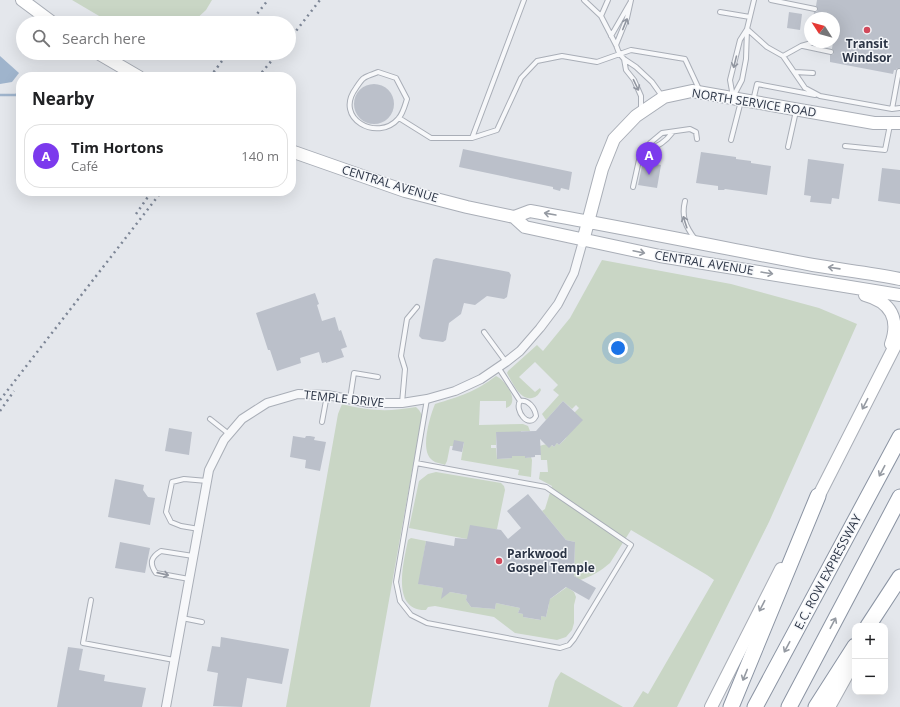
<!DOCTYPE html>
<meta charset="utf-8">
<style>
:root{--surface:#fff;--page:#f2f2f2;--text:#202124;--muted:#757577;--line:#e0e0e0;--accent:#7c3aed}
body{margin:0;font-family:"Open Sans",sans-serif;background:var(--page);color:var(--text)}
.controls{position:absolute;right:12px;bottom:12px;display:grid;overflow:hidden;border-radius:8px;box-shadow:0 4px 16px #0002}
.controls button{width:36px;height:36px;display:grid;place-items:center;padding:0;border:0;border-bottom:1px solid var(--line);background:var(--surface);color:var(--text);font:20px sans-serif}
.compass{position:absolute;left:804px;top:12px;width:36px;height:36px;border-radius:50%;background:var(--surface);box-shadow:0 4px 16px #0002;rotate:306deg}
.you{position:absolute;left:618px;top:348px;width:14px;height:14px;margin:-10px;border:3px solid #fff;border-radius:50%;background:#1a73e8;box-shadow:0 0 0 6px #1a73e833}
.badge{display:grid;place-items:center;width:26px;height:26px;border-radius:50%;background:var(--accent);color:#fff;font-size:13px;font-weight:700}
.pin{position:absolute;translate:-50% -33px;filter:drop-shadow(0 1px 2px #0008)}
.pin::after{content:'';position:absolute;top:21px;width:14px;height:12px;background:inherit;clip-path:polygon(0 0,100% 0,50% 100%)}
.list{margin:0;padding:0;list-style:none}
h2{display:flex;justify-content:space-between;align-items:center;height:52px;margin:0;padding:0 16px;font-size:17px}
h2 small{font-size:13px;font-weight:400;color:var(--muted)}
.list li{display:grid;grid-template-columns:26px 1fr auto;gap:12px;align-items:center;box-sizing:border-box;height:64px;margin:0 8px 8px;padding:0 8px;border:1px solid var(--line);border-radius:16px}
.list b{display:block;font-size:15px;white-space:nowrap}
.list p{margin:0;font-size:13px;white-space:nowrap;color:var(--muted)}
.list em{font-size:13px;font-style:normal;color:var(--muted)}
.icon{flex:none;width:22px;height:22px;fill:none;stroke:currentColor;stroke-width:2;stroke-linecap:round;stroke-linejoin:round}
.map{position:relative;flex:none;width:900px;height:707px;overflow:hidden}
.search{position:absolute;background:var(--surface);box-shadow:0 4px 16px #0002;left:16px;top:16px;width:280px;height:44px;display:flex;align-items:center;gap:10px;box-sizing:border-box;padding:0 14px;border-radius:22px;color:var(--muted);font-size:15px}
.panel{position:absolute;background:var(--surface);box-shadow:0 4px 16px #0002;left:16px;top:72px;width:280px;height:124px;border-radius:16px}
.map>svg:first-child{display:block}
</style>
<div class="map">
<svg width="900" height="707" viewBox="0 0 900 707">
<rect width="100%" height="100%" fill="#e4e7ec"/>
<!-- green -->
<path fill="#c9d6c5" d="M72,0H212L206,10L192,23H111Z
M602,260L731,284L819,308L857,324L769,522L677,707H633L643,691L648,694L714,580L707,575L631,530L610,563C602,570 591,577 580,580L574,576L575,542L566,540L542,511L545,509L552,486L539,479L540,472H548L547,460H541L540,446C545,444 550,443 554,447L557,443L559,445L566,438L575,412L579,408L576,405L572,409L563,401L546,420L542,414L559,395L553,390L558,385L535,362L519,377L535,392L540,388L541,390C539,394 537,397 532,398C520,401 512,382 507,373L508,371L537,345L543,351L570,318Z
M496,376C506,380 521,403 506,408V401H480L479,425L523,424L528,426L530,431H521V434L511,432H496V445H491V448H496L497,459L512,458V456H525L526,458L531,457L532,460L531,477L518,475L519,470L461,460L464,442L453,446H450L447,461L445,465C440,463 434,463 431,459C420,449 430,416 435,404C461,396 475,392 496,376Z
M342,404C369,411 388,412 416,407L419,410L422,415L370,707H286L338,414Z
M436,472L501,483L504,486L505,490L497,529L467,539L409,528L419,481L428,474Z
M411,538L426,541L419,584L443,588L442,595L450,592L467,595L466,600L471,607L495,609L496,603L520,608L518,613L523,614V617L540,620L541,616L546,617L549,604L546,602L567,587L574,592L576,597L574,605V623L572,630L566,637L557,640L515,633L494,617L435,606L428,607L426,610C390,611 404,561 408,540Z
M561,672L623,707H548L555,681Z"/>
<!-- water -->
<path fill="#9fb4cc" d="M0,56L19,73L12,82L0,84Z"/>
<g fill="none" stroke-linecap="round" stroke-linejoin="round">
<!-- stream -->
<path stroke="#9fb4cc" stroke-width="2.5" d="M33,77L36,74
M0,95H16L21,90"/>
</g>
<!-- building -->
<path fill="#bbc0ca" d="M817,0H900V68H897L896,70H894L893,74L830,62V55H833L834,52L832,49L833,42H834V18H813L814,12H817L818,9L816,6Z
M789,12L802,14L800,30L787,28Z
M354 104a20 20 0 1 1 40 0a20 20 0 1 1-40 0Z
M463,149L572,172L569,190L561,188L560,191L553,189V187L459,167Z
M701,152L736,157V159L751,161V163L771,166L767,195L725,189L724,190H718V186L696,183Z
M808,159L844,164L839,199L832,198L831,204L810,202L811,196L804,195Z
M643,161L661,165L657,188L638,185Z
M882,168L900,170V204L878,201Z
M436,258L509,272L511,275L507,297L504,299L487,296L475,305L464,303L461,314L449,323L446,340L443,342L422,339L419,336L433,260Z
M315,293L319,304L317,305L322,321L335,317L339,331L341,330L347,347L341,349L344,357L326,363V362L322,363L319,352L300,358L301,363L277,371L270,350H268L256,313Z
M563,401L583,420L559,445L557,443L554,447L552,445L549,448L540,439L541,455H535V457L525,458V456H512V458L497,459L496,432L536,431Z
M169,428L192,432L189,455L165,451Z
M293,436L305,438L306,436H310L315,437L314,440L326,442L320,471L305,468L306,460L290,457Z
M454,440L464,442L462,452L452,450Z
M115,479L144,485L143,490L148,497L155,498L150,525L108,517Z
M528,494L566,540L575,542L574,576L596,588L589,600L566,587L550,599L546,617L541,616V620L523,617V614L518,613L520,608L496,603L495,609L471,607L466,600L467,595L450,592L441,599L443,588L418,584L426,541L454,546L455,538L467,539L470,525L501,530L508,539L521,528L507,511Z
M120,542L150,548L145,573L115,568Z
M221,637L289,649L282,684L247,678L242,707L213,706L218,673L207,671L212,646L220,647Z
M68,647L83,649L79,670L105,675L104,681L146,688L142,707H57Z"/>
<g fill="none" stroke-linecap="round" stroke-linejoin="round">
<!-- lane casing -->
<g stroke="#a9aeb7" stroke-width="6">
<path id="lane" d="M584,0L601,16L616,45L619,53L624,59L636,67L652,82L662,96
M771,0L815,9
M720,12L750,17
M601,16L608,0
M747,29L767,47L783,56L805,88L820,96L892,109L900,108
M611,36L630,3
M616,45L627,18L631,0
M803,46L831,52
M783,56L801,46L815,42
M624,59L626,70L634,80L641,96V110
M378,72L396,78L407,99C405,105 403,114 398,119C378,142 333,119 356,88C358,85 361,80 364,78C368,75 374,74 378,72Z
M795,72L813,73
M733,97L742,80L746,59L747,29L754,0
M733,97L730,80L740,40L747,29
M753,101L757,84L815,95
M892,109L899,71
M399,118L431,138H472L497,130L521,78L537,61L562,56L597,62L631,50L685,59L699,89
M472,138L524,0
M731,140L741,101
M845,146L885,150L890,125
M788,147L796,111
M648,149C658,147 666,141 672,133
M633,187L639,160L648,149L650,143L662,133L690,129L696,132L697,139
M685,201C681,217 686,227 695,239
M484,332L506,362
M498,367L520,401C528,399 535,408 536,416C529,430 514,410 520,401
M350,399L354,373L378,377
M402,403L405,369L401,356L407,319L417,307
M210,419L229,434
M322,422L327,395
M416,463L546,487L631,545L574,639L569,645L560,648L427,623L411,615L400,601L396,582L427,399
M199,529L181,526L171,522L166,512L172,482L184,479L207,481
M189,579L156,573C149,563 151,557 161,551L193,556
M91,600L83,643L174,660
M182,618L202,622"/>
</g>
<!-- street casing -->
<g stroke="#a9aeb7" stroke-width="10">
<path id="street" d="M166,707L209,470L224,440L242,419L267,403L298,394L327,395L369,403H402L427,399L455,391L481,379L506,362L520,351L540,328L558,304L574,273L583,241"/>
</g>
<!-- secondary casing -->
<g stroke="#a9aeb7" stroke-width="14">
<path id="secondary" d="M22,0L53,23
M98,53L139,77
M291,151L405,191L467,207L514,217L525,227L660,256L900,295
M514,217L530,211C624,228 719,247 813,265C842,270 871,273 900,279
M583,241L602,169L614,139L636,116L664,97L692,91L874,123H900
M865,295C891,302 900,319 891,344
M814,505L900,336
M711,707L781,569
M829,707L855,660"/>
</g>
<!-- highway casing -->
<g stroke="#8b94a3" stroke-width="17">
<path id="highway" d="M868,626L900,577
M731,707L818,496
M755,707L900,437
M789,707L900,497
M816,707L855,646"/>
</g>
<!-- lane -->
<use href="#lane" stroke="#f7f8fa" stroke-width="4"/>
<!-- street -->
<use href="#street" stroke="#f7f8fa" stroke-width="8"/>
<!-- secondary -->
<use href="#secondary" stroke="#fff" stroke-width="12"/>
<!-- highway -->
<use href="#highway" stroke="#fff" stroke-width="15"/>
<!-- rail -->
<path stroke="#7d8696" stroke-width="2.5" stroke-dasharray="2 4" stroke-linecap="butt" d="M250,23L268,0
M289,40L320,0
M210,77L228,53
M258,77L278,53
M136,214L152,191
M0,400L162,191
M0,411L14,391"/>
</g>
<!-- one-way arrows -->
<defs><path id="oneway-shaft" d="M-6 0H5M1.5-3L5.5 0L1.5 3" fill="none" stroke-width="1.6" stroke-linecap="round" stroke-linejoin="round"/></defs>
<g stroke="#9196a0">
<use href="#oneway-shaft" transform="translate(625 24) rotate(-68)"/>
<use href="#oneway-shaft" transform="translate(735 62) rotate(104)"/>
<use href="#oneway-shaft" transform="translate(636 85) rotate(64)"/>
<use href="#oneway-shaft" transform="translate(685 222) rotate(-108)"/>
<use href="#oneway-shaft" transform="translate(163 574) rotate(13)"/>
</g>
<g stroke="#959aa2">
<use href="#oneway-shaft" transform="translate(550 214) rotate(-170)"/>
<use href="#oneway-shaft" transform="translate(639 252) rotate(12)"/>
<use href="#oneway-shaft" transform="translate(834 268) rotate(-172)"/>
<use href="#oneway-shaft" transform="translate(767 273) rotate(9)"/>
<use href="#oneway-shaft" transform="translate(865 404) rotate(117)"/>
<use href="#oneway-shaft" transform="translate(882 471) rotate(118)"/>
<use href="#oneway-shaft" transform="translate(762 606) rotate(117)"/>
<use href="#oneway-shaft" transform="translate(833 623) rotate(-62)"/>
<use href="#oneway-shaft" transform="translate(787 647) rotate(118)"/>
<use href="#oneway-shaft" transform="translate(745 675) rotate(112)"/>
</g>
<!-- markers -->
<g fill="#d1495b" stroke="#f4f6f9" stroke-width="1.5">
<circle cx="867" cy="30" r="4"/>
<circle cx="499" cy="561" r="4"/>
</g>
<g text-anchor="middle" stroke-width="3" stroke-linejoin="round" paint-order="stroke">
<!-- poi labels -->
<g font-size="12" font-weight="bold" fill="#2b3445" stroke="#f4f6f9">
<text x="867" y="48">Transit<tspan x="867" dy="14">Windsor</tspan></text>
<text x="507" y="558" text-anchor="start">Parkwood<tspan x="507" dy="14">Gospel Temple</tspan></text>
</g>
<!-- street labels -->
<g font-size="12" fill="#2b3445" stroke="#f4f6f9">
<text transform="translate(754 103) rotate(9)" y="4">NORTH SERVICE ROAD</text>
<text transform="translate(390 184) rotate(17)" y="4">CENTRAL AVENUE</text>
<text transform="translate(704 263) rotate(9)" y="4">CENTRAL AVENUE</text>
<text transform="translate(344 399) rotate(6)" y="4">TEMPLE DRIVE</text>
<text transform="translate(828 572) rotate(-62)" y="4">E.C. ROW EXPRESSWAY</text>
</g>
</g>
</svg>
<div class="controls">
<button>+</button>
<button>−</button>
</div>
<svg class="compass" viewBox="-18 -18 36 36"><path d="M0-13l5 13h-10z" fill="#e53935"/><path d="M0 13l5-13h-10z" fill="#757577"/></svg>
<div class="you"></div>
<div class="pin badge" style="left:649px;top:175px">A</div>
<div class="search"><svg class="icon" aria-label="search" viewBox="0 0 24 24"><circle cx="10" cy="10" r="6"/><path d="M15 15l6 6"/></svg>Search here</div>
<section class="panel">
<h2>Nearby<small></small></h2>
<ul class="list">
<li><span class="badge">A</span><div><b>Tim Hortons</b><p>Café</p></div><em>140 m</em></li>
</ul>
</section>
</div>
